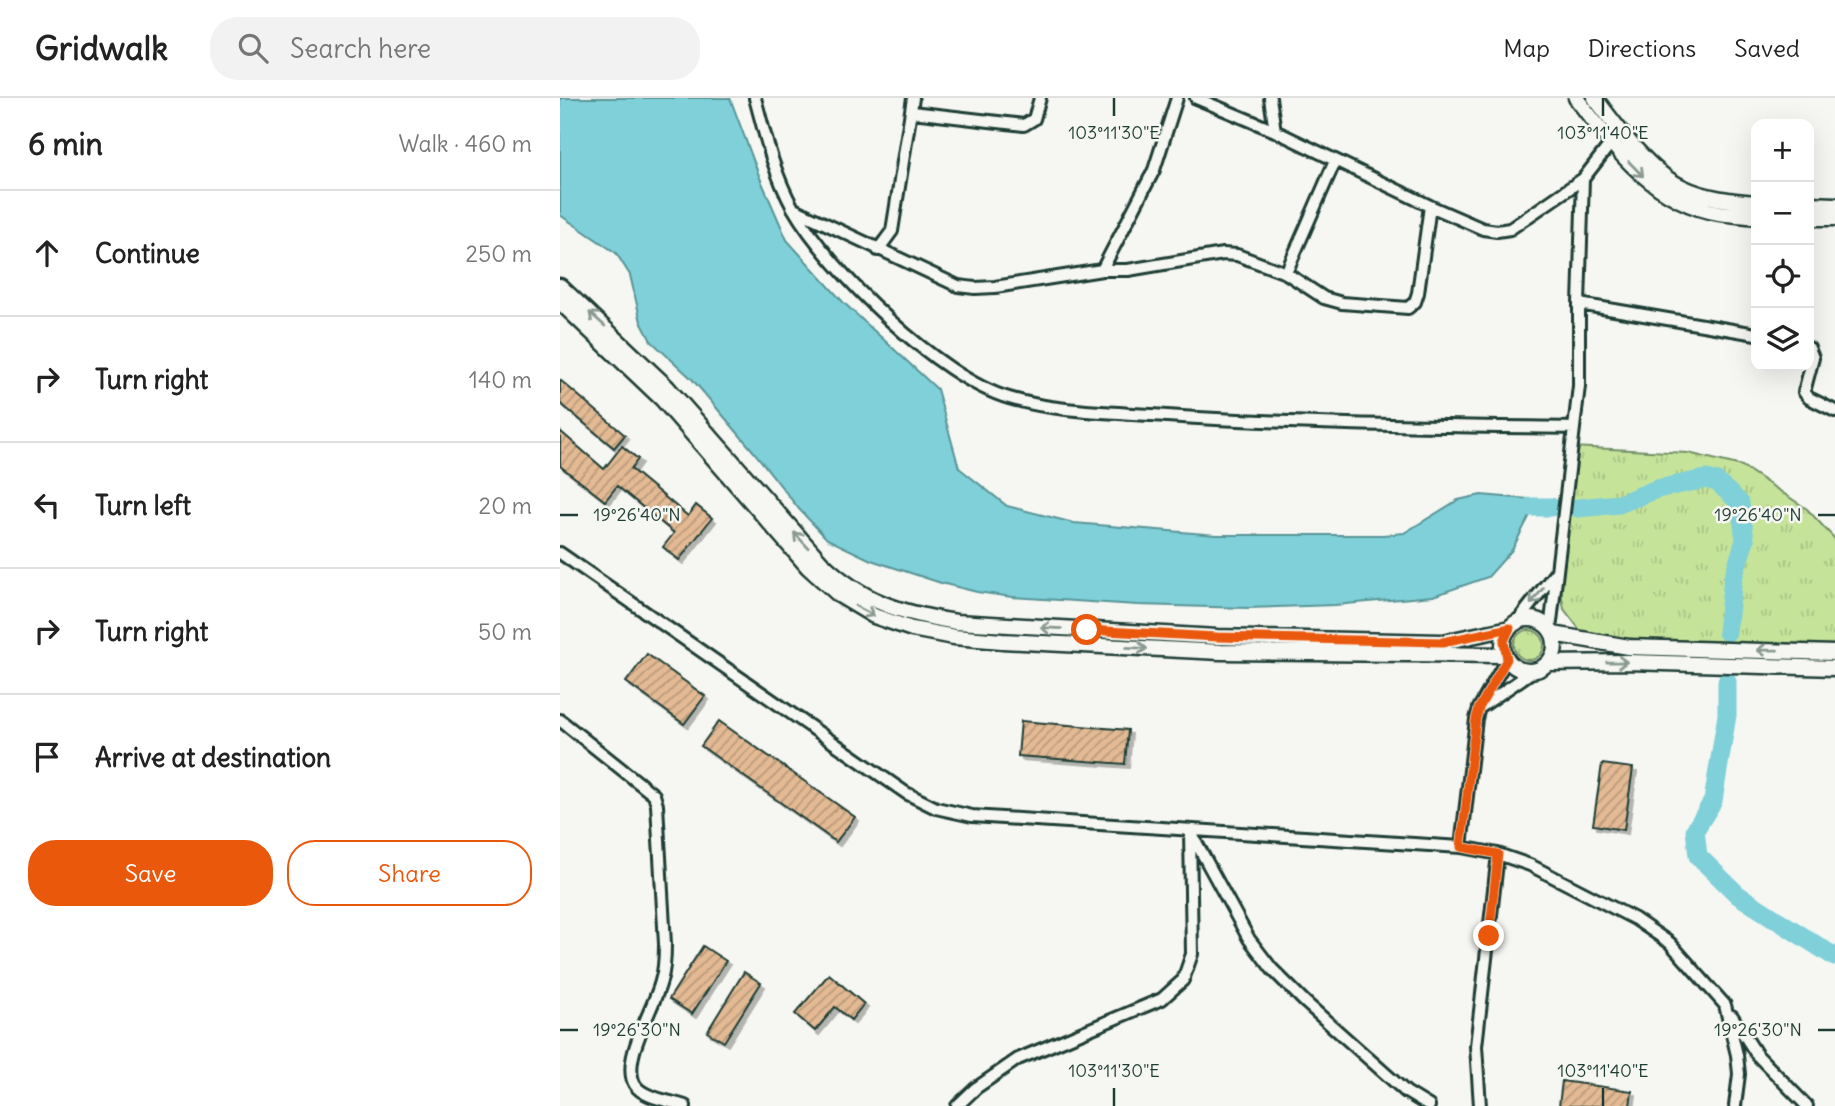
<!DOCTYPE html>
<meta charset="utf-8">
<style>
:root{--surface:#fff;--page:#f2f2f2;--text:#222;--muted:#767676;--line:#e0e0e0;--accent:#ea580c}
body{margin:0;font-family:Delius,sans-serif;background:var(--page);color:var(--text)}
.controls{position:absolute;right:21px;top:21px;display:grid;overflow:hidden;border-radius:14px;box-shadow:0 7px 28px #0002}
.controls button{width:63px;height:63px;display:grid;place-items:center;padding:0;border:0;border-bottom:2px solid var(--line);background:var(--surface);color:var(--text);font:35px sans-serif}
.stop{position:absolute;width:21px;height:21px;margin:-16px;border:5px solid #ea580c;border-radius:50%;background:#fff}
.stop.end{background:#ea580c;border-color:#fff;box-shadow:0 2px 7px #0008}
.list{margin:0;padding:0;list-style:none}
h2{display:flex;justify-content:space-between;align-items:center;height:91px;margin:0;padding:0 28px;font-size:30px}
h2 small{font-size:23px;font-weight:400;color:var(--muted)}
.list li{display:grid;grid-template-columns:46px 1fr auto;gap:21px;align-items:center;box-sizing:border-box;height:126px;padding:0 28px;border-top:2px solid var(--line)}
.list b{display:block;font-size:26px;white-space:nowrap}
.list em{font-size:23px;font-style:normal;color:var(--muted)}
.actions{display:flex;gap:14px;padding:21px 28px}
.actions a{flex:1;padding:16px 0;border:2px solid var(--accent);border-radius:28px;text-align:center;font-size:24px;color:var(--accent)}
.actions .main{background:var(--accent);color:#fff}
.icon{flex:none;width:38px;height:38px;fill:none;stroke:currentColor;stroke-width:2;stroke-linecap:round;stroke-linejoin:round}
.map{position:relative;flex:none;width:1275px;height:1008px;overflow:hidden}
header{display:flex;align-items:center;gap:42px;box-sizing:border-box;height:98px;padding:0 35px;background:var(--surface);border-bottom:2px solid var(--line)}
header strong{font-size:33px}
nav{display:flex;gap:38px;margin-inline-start:auto;font-size:24px}
.search{width:490px;height:63px;background:var(--page);display:flex;align-items:center;gap:18px;box-sizing:border-box;padding:0 24px;border-radius:28px;color:var(--muted);font-size:26px}
main{display:flex}
aside{flex:1;background:var(--surface)}
.map>svg:first-child{display:block}
</style>
<header>
<strong>Gridwalk</strong>
<div class="search"><svg class="icon" aria-label="search" viewBox="0 0 24 24"><circle cx="10" cy="10" r="6"/><path d="M15 15l6 6"/></svg>Search here</div>
<nav><a>Map</a><a>Directions</a><a>Saved</a></nav>
</header>
<main>
<aside>
<h2>6 min<small>Walk · 460 m</small></h2>
<ul class="list">
<li><svg class="icon" aria-label="ahead" viewBox="0 0 24 24"><path d="M12 20V5M6 11l6-6 6 6"/></svg><div><b>Continue</b></div><em>250 m</em></li>
<li><svg class="icon" aria-label="right" viewBox="0 0 24 24"><path d="M7 20v-9h11M14 6l5 5-5 5"/></svg><div><b>Turn right</b></div><em>140 m</em></li>
<li><svg class="icon" aria-label="left" viewBox="0 0 24 24"><path d="M17 20v-9H6M10 6l-5 5 5 5"/></svg><div><b>Turn left</b></div><em>20 m</em></li>
<li><svg class="icon" aria-label="right" viewBox="0 0 24 24"><path d="M7 20v-9h11M14 6l5 5-5 5"/></svg><div><b>Turn right</b></div><em>50 m</em></li>
<li><svg class="icon" aria-label="arrive" viewBox="0 0 24 24"><path d="M6 21V4h12l-3 4 3 4H6"/></svg><div><b>Arrive at destination</b></div></li>
</ul>
<div class="actions"><a class="main">Save</a><a>Share</a></div>
</aside>
<div class="map">
<svg width="1275" height="1008" viewBox="0 0 1275 1008">
<defs>
<pattern id="grass-tufts" width="24" height="20" patternUnits="userSpaceOnUse" patternTransform="scale(1.75)"><rect width="24" height="20" fill="#c6e39a"/><path d="M3 7l-1-3M5 7V3M7 7l1-3M15 17l-1-3M17 17v-4M19 17l1-3" fill="none" stroke="#aac485"/></pattern>
<pattern id="building-hatch" width="6" height="6" patternUnits="userSpaceOnUse" patternTransform="scale(1.75)"><rect width="6" height="6" fill="#e4ba94"/><path d="M-1 1l2-2M0 6l6-6M5 7l2-2" fill="none" stroke="#b8987a"/></pattern>
<filter id="shadow"><feDropShadow dx="4" dy="4" stdDeviation="0" flood-color="#0004"/></filter>
</defs>
<rect width="100%" height="100%" fill="#f6f6f2"/>
<filter id="ink" filterUnits="userSpaceOnUse"><feTurbulence type="fractalNoise" baseFrequency=".0143" numOctaves="2"/><feDisplacementMap in="SourceGraphic" scale="14" xChannelSelector="R" yChannelSelector="G"/><feConvolveMatrix kernelMatrix="1 2 1 2 8 2 1 2 1" color-interpolation-filters="sRGB"/></filter>
<g filter="url(#ink)">
<!-- grass -->
<path fill="url(#grass-tufts)" stroke="#729067" stroke-width="2" d="M1012,349L1128,355L1182,368L1247,411L1275,441V555L1069,549L1020,532L1004,511L997,471Z
M954 547a15 15 0 1 1 30 0a15 15 0 1 1-30 0Z"/>
<!-- water -->
<path fill="#7fd0d9" stroke="#599597" stroke-width="2" d="M0,0H170L200,80L227,142L283,204L377,291L399,370L447,408L514,425L657,437H823L844,435L898,402L921,397L968,401L971,415L952,452L928,479L873,498L775,507L688,510L577,507L452,499L417,494L381,485L311,462L267,441L239,411L194,354L132,281L91,243L81,224L70,177L56,155L0,117Z"/>
<g fill="none" stroke-linecap="round" stroke-linejoin="round">
<!-- river -->
<path stroke="#7fd0d9" stroke-width="19" d="M970,409H991
M1018,410L1059,406L1097,391L1146,381L1157,384L1180,405L1185,442L1173,480L1167,534
M1167,583V617L1153,703L1135,732L1138,758L1178,797L1275,859"/>
</g>
<!-- building -->
<path fill="url(#building-hatch)" stroke="#1f3d34" stroke-width="2" filter="url(#shadow)" d="M0,282L65,337L54,350L0,305Z
M0,333L44,371L62,348L78,361L71,371L128,418L136,407L152,420L119,462L103,449L114,435L57,388L45,403L0,368Z
M87,556L145,598L124,626L66,584Z
M159,623L295,719L276,744L141,648Z
M461,623L568,632L565,666L458,658Z
M1042,666L1073,670L1064,732L1033,727Z
M143,848L166,863L132,916L109,901Z
M184,874L201,885L164,944L147,934Z
M269,876L304,906L291,922L275,909L255,933L235,916Z
M1002,983L1072,993L1070,1008H999Z"/>
<g fill="none" stroke-linecap="round" stroke-linejoin="round">
<!-- minor casing -->
<g stroke="#1f3d34" stroke-width="16">
<path id="minor" d="M195,0C205,37 214,76 233,110C269,172 379,280 449,300C499,315 555,314 607,318C742,327 878,328 1014,330
M636,0L715,33L870,108L923,131L937,133L950,131L1023,81
M710,0L715,33
M352,14L464,27L474,21L480,0
M236,112L398,188L415,190L435,189L542,172H568L663,156L677,157L726,175L764,200L782,205L848,210L855,204L858,195L870,108
M318,152L332,133L353,0
M542,172L594,72L617,0
M726,175L775,63
M1019,206L1196,236
M1249,250L1253,260L1244,294L1249,300L1275,313
M0,455L346,695L376,710L412,718L901,749L938,756L970,767L1075,821L1110,845L1165,907L1177,957L1179,976L1175,1008
M956,525L996,474
M990,532L1019,288V206L1023,81L1051,45
M921,609L973,573
M0,622L94,697L97,707L105,846C105,858 105,871 101,883C95,909 60,962 75,987C83,1000 111,1003 125,1008
M631,735L689,841L712,871L745,904L846,994L869,1008
M901,749L916,621L919,610L947,561
M1172,918L1197,957L1247,1008
M397,1008L416,990L458,961L602,901L623,882L632,856L630,733
M920,1008L916,948L938,756"/>
</g>
<!-- tertiary casing -->
<g stroke="#1f3d34" stroke-width="19">
<path id="tertiary" d="M1016,0C1054,49 1093,104 1159,115C1171,117 1184,117 1196,119
M1035,0C1055,27 1091,76 1122,89C1145,100 1171,103 1196,105
M1249,106L1275,107
M1249,120H1275
M0,188L107,289L261,464C302,504 341,515 396,524L657,539L883,544L950,530
M0,204L102,301L248,469L279,497L314,518L352,531L394,539L442,543L661,554L945,557
M943 547a26 26 0 1 1 52 0a26 26 0 1 1-52 0Z
M993,536L1069,549L1275,555
M988,565L1069,564L1275,570"/>
</g>
<!-- minor -->
<use href="#minor" stroke="#f6f6f2" stroke-width="10"/>
<!-- tertiary -->
<use href="#tertiary" stroke="#f6f6f2" stroke-width="14"/>
</g>
<!-- one-way arrows -->
<defs><path id="oneway-shaft" d="M-6 0H5M1.5-3L5.5 0L1.5 3" fill="none" stroke-width="1.6" stroke-linecap="round" stroke-linejoin="round" transform="scale(1.75)"/></defs>
<g stroke="#8a9a93">
<use href="#oneway-shaft" transform="translate(1076 71) rotate(46)"/>
<use href="#oneway-shaft" transform="translate(37 221) rotate(-138)"/>
<use href="#oneway-shaft" transform="translate(241 442) rotate(-133)"/>
<use href="#oneway-shaft" transform="translate(977 498) rotate(128)"/>
<use href="#oneway-shaft" transform="translate(305 513) rotate(28)"/>
<use href="#oneway-shaft" transform="translate(491 530) rotate(-177)"/>
<use href="#oneway-shaft" transform="translate(577 550) rotate(3)"/>
<use href="#oneway-shaft" transform="translate(1207 552) rotate(-179)"/>
<use href="#oneway-shaft" transform="translate(1057 564) rotate(-1)"/>
</g>
</g>
<g fill="none" stroke-linecap="round" stroke-linejoin="round" filter="url(#ink)">
<!-- route -->
<path stroke="#ea580c" stroke-width="9" d="M527,532L657,539L883,544L950,530L944,543L947,561L919,610L916,621L901,749L938,756L929,838"/>
</g>
<!-- ticks -->
<path fill="none" stroke="#1f3d34" stroke-width="2.5" d="M554,0V18M1043,0V18M0,417H18M1258,417H1275M0,932H18M1258,932H1275M554,990V1008M1043,990V1008"/>
<g font-size="18" text-anchor="middle" fill="#1f3d34" stroke="#f6f6f2" stroke-width="5" stroke-linejoin="round" paint-order="stroke">
<text x="554" y="41">103°11'30"E</text>
<text x="1043" y="41">103°11'40"E</text>
<text x="77" y="423">19°26'40"N</text>
<text x="1198" y="423">19°26'40"N</text>
<text x="77" y="938">19°26'30"N</text>
<text x="1198" y="938">19°26'30"N</text>
<text x="554" y="979">103°11'30"E</text>
<text x="1043" y="979">103°11'40"E</text>
</g>
</svg>
<div class="controls">
<button>+</button>
<button>−</button>
<button><svg class="icon" aria-label="locate" viewBox="0 0 24 24"><circle cx="12" cy="12" r="6"/><path d="M12 2v4M12 18v4M2 12h4M18 12h4"/></svg></button>
<button><svg class="icon" aria-label="layers" viewBox="0 0 24 24"><path d="M12 4l9 5-9 5-9-5zM3 14l9 5 9-5"/></svg></button>
</div>
<div class="stop" style="left:527px;top:532px"></div>
<div class="stop end" style="left:929px;top:838px"></div>
</div>
</main>
